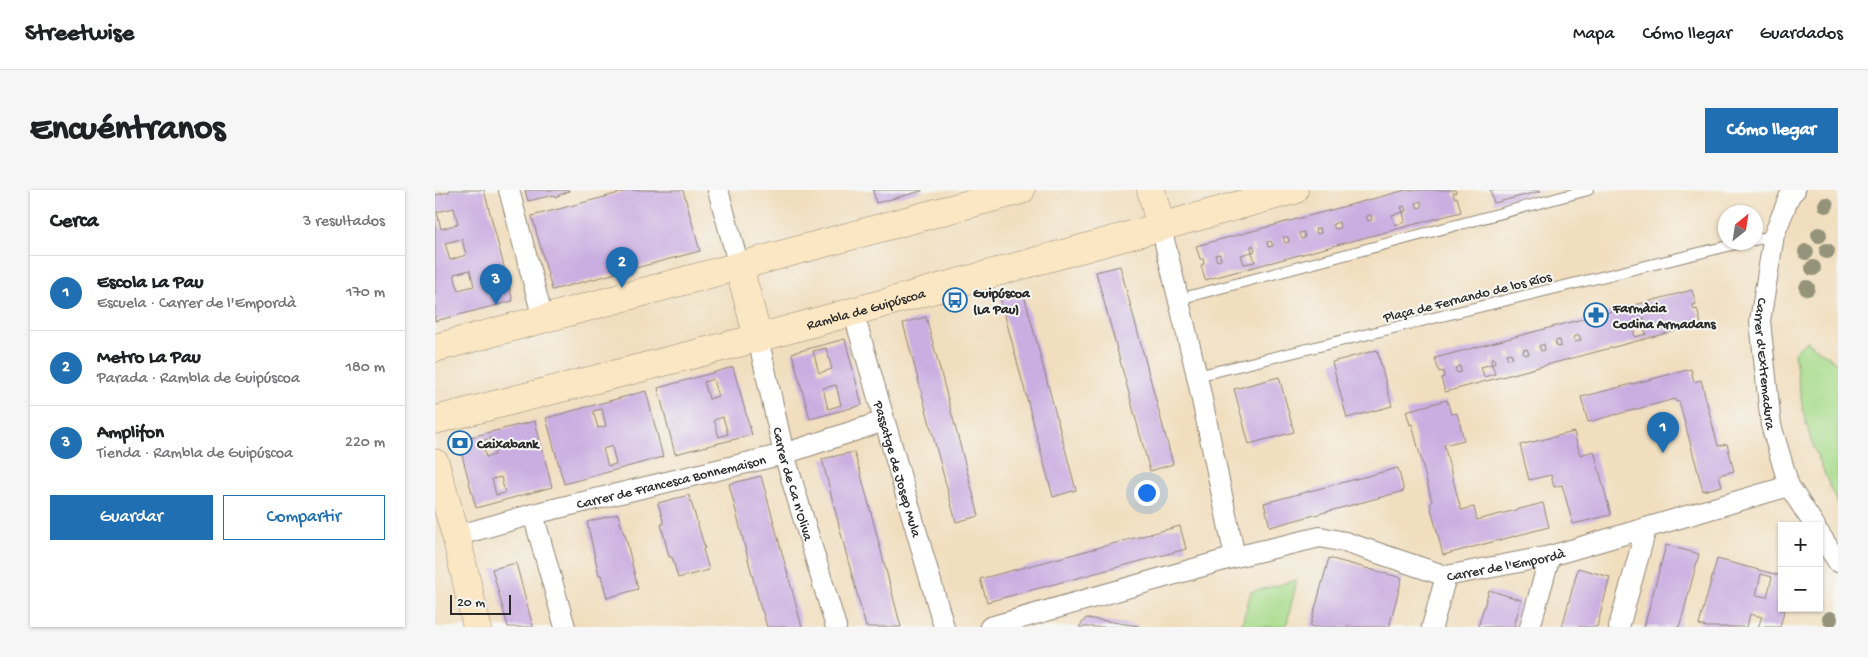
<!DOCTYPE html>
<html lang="es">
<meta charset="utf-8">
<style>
:root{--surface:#fff;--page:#f6f6f6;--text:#202124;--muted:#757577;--line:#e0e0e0;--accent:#1f6fb2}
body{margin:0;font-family:"Gochi Hand",sans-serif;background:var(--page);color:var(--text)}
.controls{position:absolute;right:15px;bottom:15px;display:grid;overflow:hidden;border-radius:0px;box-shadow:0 1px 4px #0004}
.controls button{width:45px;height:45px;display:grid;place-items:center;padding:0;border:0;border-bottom:1px solid var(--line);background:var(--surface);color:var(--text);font:25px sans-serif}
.compass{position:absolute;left:1283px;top:15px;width:45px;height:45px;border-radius:50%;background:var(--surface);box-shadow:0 1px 4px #0004;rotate:30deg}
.scale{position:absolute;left:15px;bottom:12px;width:61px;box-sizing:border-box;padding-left:5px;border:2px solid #2b2b2b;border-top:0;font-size:14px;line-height:18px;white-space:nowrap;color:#2b2b2b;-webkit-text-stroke:4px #f6f6f2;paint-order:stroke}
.you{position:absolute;left:711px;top:302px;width:18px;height:18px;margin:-12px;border:4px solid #fff;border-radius:50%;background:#1a73e8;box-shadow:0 0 0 8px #1a73e833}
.badge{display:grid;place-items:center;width:32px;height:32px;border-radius:50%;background:var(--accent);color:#fff;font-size:16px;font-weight:700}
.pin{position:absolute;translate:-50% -41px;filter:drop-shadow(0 1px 2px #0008)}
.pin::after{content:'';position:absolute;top:26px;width:18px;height:15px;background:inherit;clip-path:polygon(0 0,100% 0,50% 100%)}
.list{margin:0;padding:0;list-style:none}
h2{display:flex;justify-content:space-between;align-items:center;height:65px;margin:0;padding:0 20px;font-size:21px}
h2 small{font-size:16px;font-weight:400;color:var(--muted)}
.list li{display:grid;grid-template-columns:32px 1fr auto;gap:15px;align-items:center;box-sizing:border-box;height:75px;padding:0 20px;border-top:1px solid var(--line)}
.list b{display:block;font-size:19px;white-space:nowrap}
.list p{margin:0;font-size:16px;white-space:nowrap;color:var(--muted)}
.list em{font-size:16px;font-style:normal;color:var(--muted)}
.actions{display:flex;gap:10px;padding:15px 20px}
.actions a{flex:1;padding:11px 0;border:1px solid var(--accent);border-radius:0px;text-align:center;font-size:18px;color:var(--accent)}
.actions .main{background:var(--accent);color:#fff}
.map{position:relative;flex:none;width:1403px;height:437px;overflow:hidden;border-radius:0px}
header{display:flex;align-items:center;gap:30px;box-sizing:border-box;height:70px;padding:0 25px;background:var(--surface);border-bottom:1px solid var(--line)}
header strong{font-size:24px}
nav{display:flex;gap:28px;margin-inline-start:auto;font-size:18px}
.intro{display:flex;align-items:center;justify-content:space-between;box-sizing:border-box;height:120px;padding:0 30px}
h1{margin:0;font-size:35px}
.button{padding:12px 22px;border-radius:0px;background:var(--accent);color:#fff;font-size:18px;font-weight:700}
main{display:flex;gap:30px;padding:0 30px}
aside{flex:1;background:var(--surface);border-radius:0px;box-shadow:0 1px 4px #0004}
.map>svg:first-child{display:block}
</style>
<header>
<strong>Streetwise</strong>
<nav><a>Mapa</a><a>Cómo llegar</a><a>Guardados</a></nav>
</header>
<div class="intro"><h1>Encuéntranos</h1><a class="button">Cómo llegar</a></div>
<main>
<aside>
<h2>Cerca<small>3 resultados</small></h2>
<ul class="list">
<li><span class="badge">1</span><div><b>Escola La Pau</b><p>Escuela · Carrer de l'Empordà</p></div><em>170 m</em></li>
<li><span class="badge">2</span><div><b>Metro La Pau</b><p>Parada · Rambla de Guipúscoa</p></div><em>180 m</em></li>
<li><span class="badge">3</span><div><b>Amplifon</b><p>Tienda · Rambla de Guipúscoa</p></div><em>220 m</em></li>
</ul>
<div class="actions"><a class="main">Guardar</a><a>Compartir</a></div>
</aside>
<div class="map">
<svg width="1403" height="437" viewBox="0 0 1403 437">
<rect width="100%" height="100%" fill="#f6f6f2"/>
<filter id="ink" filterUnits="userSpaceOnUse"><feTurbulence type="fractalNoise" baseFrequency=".02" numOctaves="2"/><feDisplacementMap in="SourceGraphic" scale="10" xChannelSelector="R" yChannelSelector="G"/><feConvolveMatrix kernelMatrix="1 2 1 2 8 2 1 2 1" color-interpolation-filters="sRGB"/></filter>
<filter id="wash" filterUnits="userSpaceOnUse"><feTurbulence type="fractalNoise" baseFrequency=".0096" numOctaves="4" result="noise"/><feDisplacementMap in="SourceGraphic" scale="20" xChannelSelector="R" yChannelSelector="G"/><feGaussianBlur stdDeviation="1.12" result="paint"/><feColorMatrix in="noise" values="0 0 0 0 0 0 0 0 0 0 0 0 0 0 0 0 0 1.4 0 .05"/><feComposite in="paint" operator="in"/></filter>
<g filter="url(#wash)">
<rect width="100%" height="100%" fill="#f1debe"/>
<!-- green -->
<path fill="#a8dc8c" stroke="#6a845c" d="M1372,151L1403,174V316L1376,251L1368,221L1359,162Z
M862,390L851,437H806L816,402Z"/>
<g id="blocks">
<!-- building -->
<path fill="#caaee1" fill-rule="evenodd" d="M14,0H49L78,111L0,131V5L14,2ZM19,18L23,34L6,39L2,22ZM27,49L31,65L15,70L10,53ZM35,80L39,96L23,100L19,84Z
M90,0H134V1L120,7L119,5L93,11Z
M196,0H248L265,61L117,100L97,26Z
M438,0H487V1L441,13Z
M971,0H1020L1021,2L1018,3L1020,8L1022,7L1026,22L770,90L766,75L769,74L768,69H765L761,56ZM986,11L987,17L983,18L981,13ZM969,16L971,21L968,22L970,32L960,35L957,25L968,22L966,17ZM936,25L937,30L933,31L931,26ZM904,32L905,38L900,39L898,34ZM885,38L886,43L882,44L880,39ZM869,42L870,48L866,49L864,43ZM848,47H853L854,52L850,53ZM836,51L838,56L833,57L832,52ZM818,55L820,61L817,62L820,72L809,74L806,65L817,62L816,56ZM785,64L786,70L782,71L780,65Z
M1055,0H1105L1106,1L1059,13Z
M685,76L738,274L715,281L661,82Z
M1257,100L1261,114L1258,115L1259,120L1262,119L1266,134L1010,202L1006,188L1009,187L1008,181L1004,182L1000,168ZM1209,128L1211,133L1208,134L1211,144L1200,147L1198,137L1208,134L1207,129ZM1144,145L1146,150L1140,152L1138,147ZM1125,150L1126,156L1122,157L1120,151ZM1109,154L1110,160L1106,161L1104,156ZM1092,159L1094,164L1089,165L1088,160ZM1076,163L1078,168L1073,169L1071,164ZM1056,168H1059L1060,173L1057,174L1060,184L1049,187L1046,177L1057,174ZM1025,176L1026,182L1022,183L1020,178Z
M588,101L641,300L618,307L565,107Z
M491,127L544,326L521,332L468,133Z
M410,149L427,215L375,229L357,163ZM391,158L397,179L384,183L378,161ZM401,195L406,215L393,219L388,198Z
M942,160L957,216L912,228L897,172Z
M298,177L317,245L240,264L223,198ZM278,189L283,206L274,209L269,192ZM288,227L293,244L284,247L279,230Z
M1256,179L1259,192L1266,190L1283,256L1292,254L1299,281L1284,285L1287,296L1268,301L1244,211L1241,212L1240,209L1153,232L1146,207Z
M844,187L859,242L814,254L799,199Z
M211,201L228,267L129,294L111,228ZM167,219L171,236L163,238L158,221ZM177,256L181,274L173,276L168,259Z
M1012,210L1016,224L1022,223L1029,250L1009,255L1026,320L1039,317L1042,330L1108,313L1114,337L1008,365L995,314L997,312L977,234L975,235L971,221Z
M100,231L117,297L41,318L23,250ZM56,248L60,265L51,267L47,251ZM66,287L70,303L61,305L57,289Z
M1139,242L1145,265L1159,261L1176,325L1138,334L1127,295L1119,297L1116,285L1094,290L1085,255Z
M419,262L425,281L466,437H431L411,363L387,269Z
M963,278L969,301L835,337L829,313Z
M326,286L336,322L367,437H332L327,420H326L294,294Z
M254,305L270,358L268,359L274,380L243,388L237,367H234L226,334H229L223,313Z
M183,324L189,344H190L203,399L172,408L166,385H164L152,332Z
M745,336L751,359L552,412L545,389Z
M1231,355L1264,364L1250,417L1244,437H1209Z
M894,368L967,388L954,437H875Z
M1282,369L1347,386V418H1350L1345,437H1323L1327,427L1315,424L1312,437H1272L1264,435ZM1326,384L1337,387L1332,407L1321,405Z
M81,373L93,418L98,437H73L57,379Z
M1143,378L1175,387L1162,437H1127Z
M1054,400L1086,410L1079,437H1043Z
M651,428L704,436V437H644Z"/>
</g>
</g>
<g filter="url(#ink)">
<use href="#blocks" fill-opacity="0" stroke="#8e8474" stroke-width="1"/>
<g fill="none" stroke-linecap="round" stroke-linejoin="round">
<!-- lane casing -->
<g stroke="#8e8474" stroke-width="12">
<path id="lane" d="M1320,50L1339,45
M744,109L1153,0
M762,186L1309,52"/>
</g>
<!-- street casing -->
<g stroke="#8e8474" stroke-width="22">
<g id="street">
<path d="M74,0L108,129"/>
<path d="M283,0L304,76"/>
<path id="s1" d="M1360,0L1355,5L1339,45L1325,131L1336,235L1354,296L1380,336"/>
<path d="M726,37L762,186L800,367"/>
<path id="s2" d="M418,121L509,437"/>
<path id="s3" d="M323,148L349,264L401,437"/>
<path d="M98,324L130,437"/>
<path d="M1384,343L1403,372"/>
<path id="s4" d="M21,346L98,324L349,264L449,231"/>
<path id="s5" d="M555,437L800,367L885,347L910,352L1011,386L1115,366L1354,296"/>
<path d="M997,437L1011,386"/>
<path d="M1095,437L1115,366"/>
<path d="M1184,437L1211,339"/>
</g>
</g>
<!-- secondary casing -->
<g stroke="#8e8474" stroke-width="29">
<g id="secondary">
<path d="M716,0L726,37"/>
<path d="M304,76L323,148"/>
<path d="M0,158L586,0"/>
<path id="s6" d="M0,230L323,148L859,0"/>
<path d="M0,273L21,346L42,437"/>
</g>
</g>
<!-- lane -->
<use href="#lane" stroke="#fff" stroke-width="10"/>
<!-- street -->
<use href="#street" stroke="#fff" stroke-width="20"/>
<!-- secondary -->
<use href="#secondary" stroke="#fbe7c3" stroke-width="28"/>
</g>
<!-- trees -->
<g fill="#95947a">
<circle cx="1391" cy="15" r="8"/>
<circle cx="1384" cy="45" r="8"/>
<circle cx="1392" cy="61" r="8"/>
<circle cx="1371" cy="62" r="8"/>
<circle cx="1378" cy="78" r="8"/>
<circle cx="1372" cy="98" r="8"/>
<circle cx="1395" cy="429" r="8"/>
</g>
</g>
<!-- icons -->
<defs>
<g id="bus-ring" transform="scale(1.25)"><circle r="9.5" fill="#f6f6f2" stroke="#1f6fb2" stroke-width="1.5"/><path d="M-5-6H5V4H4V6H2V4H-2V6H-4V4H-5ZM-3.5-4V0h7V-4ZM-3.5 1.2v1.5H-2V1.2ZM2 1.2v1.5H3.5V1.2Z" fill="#1f6fb2"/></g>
<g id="pharmacy-ring" transform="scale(1.25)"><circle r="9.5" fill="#f6f6f2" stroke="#1f6fb2" stroke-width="1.5"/><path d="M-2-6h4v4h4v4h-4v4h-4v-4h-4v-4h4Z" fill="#1f6fb2"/></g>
<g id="bank-ring" transform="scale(1.25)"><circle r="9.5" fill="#f6f6f2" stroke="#1f6fb2" stroke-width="1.5"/><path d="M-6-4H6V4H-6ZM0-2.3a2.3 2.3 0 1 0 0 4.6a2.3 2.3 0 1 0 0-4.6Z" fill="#1f6fb2"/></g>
</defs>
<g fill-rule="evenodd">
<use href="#bus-ring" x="520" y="110"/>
<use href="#pharmacy-ring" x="1161" y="125"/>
<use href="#bank-ring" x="25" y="253"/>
</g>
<g text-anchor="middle" stroke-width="4" stroke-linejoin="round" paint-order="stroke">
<!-- poi labels -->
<g font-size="14" font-weight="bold" fill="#2b2b2b" stroke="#f6f6f2" text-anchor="start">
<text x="538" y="107">Guipúscoa<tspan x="538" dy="16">(La Pau)</tspan></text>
<text x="1178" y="122">Farmàcia<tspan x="1178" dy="16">Codina Armadans</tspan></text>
<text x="42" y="258">Caixabank</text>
</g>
<!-- street labels -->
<g font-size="14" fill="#2b2b2b" stroke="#f6f6f2">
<text transform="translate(1032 106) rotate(-14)" y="5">Plaça de Fernando de los Ríos</text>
<text dy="5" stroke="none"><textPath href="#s6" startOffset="445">Rambla de Guipúscoa</textPath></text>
<text dy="5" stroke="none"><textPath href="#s1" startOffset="180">Carrer d'Extremadura</textPath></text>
<text dy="5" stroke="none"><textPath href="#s2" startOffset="164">Passatge de Josep Mula</textPath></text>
<text dy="5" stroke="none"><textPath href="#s4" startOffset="222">Carrer de Francesca Bonnemaison</textPath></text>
<text dy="5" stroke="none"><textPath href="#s3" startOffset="150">Carrer de Ca n'Oliva</textPath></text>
<text dy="5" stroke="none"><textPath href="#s5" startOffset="535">Carrer de l'Empordà</textPath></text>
</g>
</g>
</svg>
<div class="controls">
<button>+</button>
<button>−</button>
</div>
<svg class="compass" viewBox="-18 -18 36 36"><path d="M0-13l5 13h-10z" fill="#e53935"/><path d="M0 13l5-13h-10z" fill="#757577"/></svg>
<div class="scale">20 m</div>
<div class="you"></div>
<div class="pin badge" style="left:1228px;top:263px">1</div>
<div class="pin badge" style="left:187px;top:98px">2</div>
<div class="pin badge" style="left:61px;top:115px">3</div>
</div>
</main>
